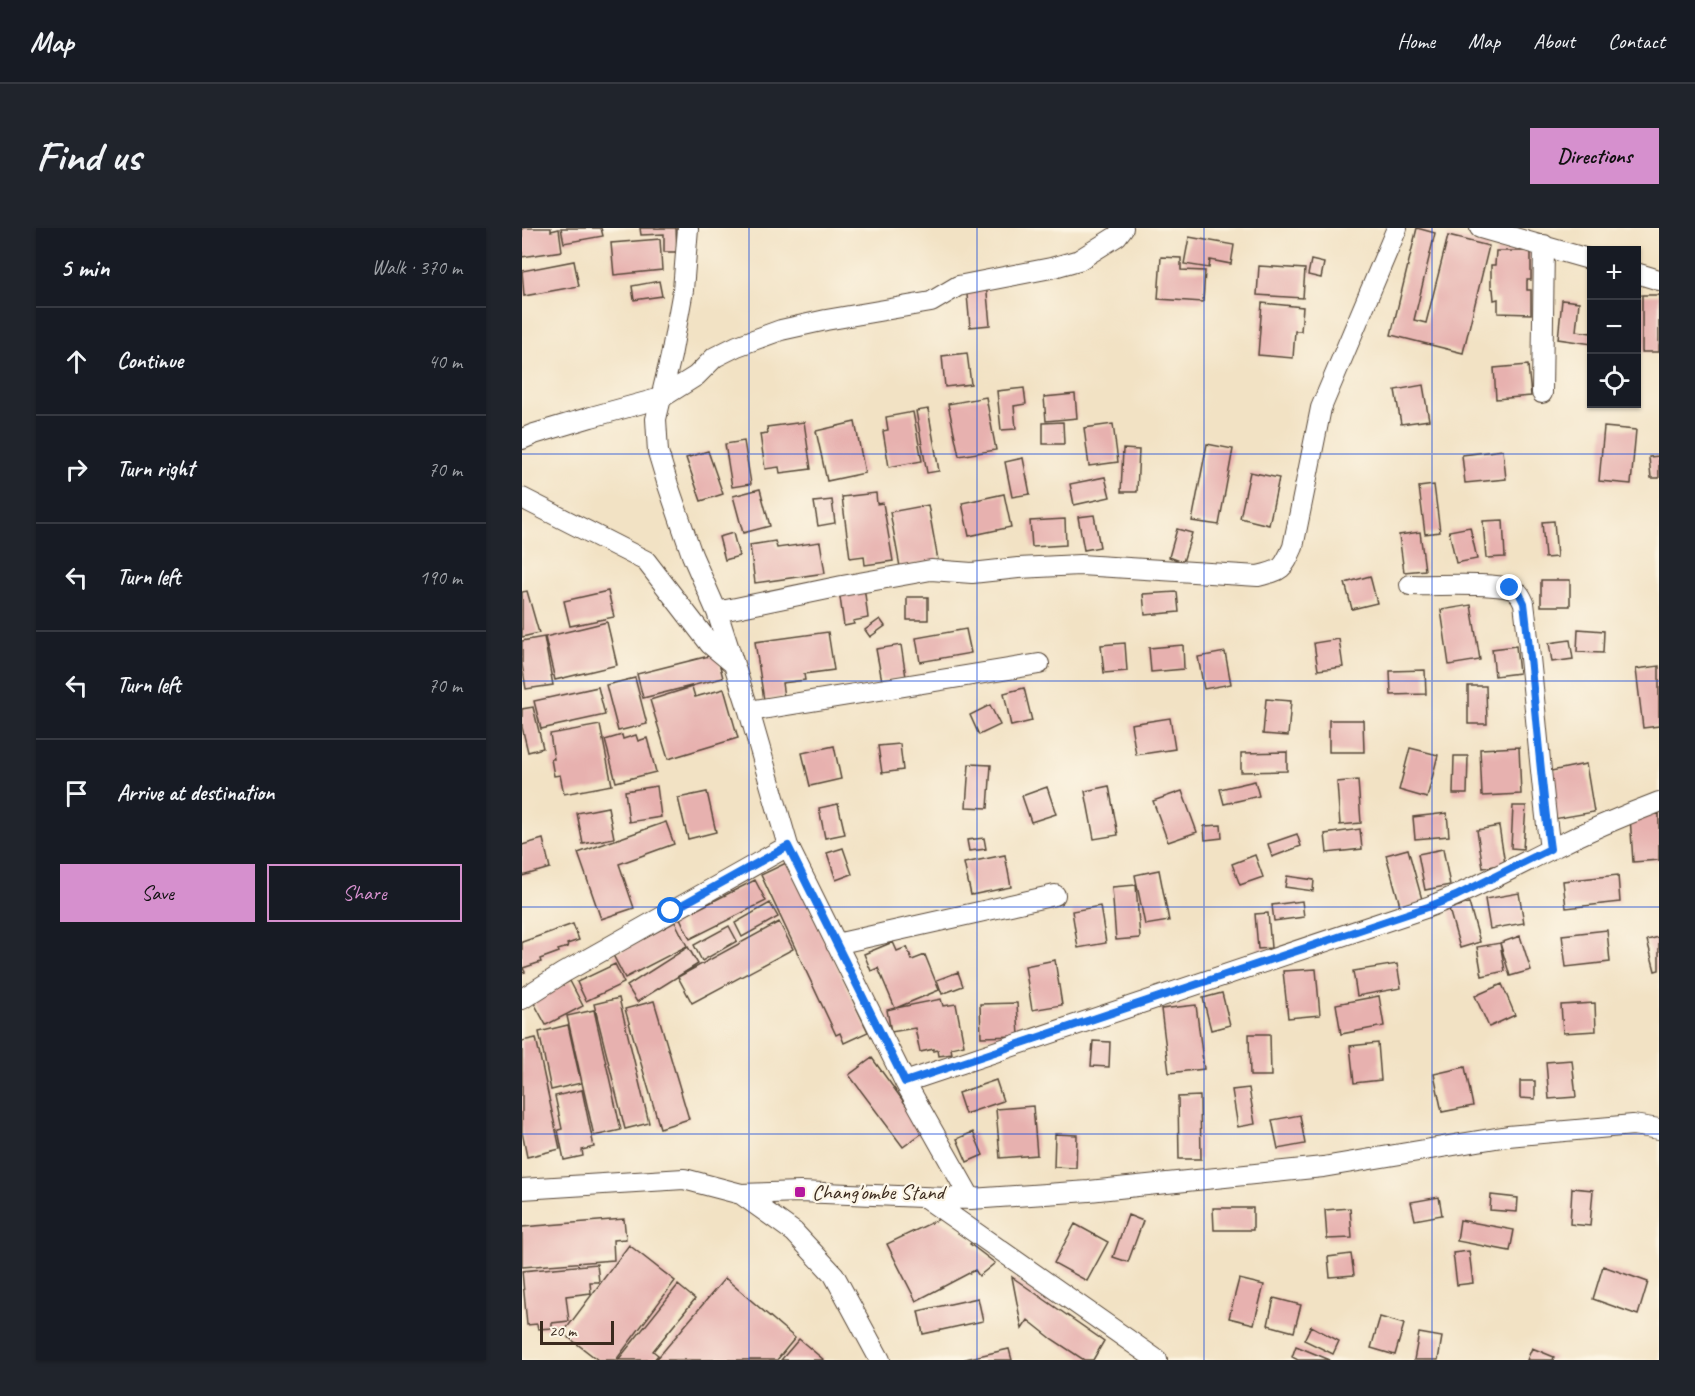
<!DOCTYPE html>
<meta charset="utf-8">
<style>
:root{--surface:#171b24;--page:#20242c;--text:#f1f3f6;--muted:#9ea1a6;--line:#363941;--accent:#d690ce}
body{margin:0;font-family:Caveat,sans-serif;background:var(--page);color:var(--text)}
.controls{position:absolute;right:18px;top:18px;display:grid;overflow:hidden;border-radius:0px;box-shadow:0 2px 4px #0004}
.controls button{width:54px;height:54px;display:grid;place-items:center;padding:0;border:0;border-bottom:2px solid var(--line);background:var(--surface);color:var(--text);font:30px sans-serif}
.scale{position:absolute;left:18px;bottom:15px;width:74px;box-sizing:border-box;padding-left:6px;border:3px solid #3b2a1e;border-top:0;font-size:16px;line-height:21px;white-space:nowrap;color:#3b2a1e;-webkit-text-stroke:4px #fcf5e5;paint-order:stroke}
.stop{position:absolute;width:18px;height:18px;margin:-14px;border:4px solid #1a73e8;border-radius:50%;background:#fff}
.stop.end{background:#1a73e8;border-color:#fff;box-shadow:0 2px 6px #0008}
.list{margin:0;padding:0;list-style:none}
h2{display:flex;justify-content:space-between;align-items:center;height:78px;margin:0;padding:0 24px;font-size:26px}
h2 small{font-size:20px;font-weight:400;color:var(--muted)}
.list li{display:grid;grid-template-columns:39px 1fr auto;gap:18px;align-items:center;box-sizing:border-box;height:108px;padding:0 24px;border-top:2px solid var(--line)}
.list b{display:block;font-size:22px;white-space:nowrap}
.list em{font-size:20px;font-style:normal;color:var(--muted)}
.actions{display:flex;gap:12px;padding:18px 24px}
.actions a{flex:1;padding:14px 0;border:2px solid var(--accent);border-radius:0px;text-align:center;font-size:21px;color:var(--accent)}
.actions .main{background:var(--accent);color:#111}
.icon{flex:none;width:33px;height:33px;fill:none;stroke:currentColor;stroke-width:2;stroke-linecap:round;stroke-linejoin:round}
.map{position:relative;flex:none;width:1137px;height:1132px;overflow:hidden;border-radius:0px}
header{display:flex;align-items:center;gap:36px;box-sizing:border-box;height:84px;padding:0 30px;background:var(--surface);border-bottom:2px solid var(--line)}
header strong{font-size:28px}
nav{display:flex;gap:33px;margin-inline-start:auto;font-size:21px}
.intro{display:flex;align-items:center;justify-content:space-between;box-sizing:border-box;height:144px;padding:0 36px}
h1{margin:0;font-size:42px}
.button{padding:15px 27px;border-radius:0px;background:var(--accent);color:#111;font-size:21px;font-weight:700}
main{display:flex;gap:36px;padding:0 36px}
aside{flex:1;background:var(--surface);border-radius:0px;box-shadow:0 2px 4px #0004}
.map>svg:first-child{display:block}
</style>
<header>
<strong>Map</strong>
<nav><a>Home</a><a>Map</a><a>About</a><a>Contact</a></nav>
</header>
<div class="intro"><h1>Find us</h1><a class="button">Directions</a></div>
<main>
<aside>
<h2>5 min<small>Walk · 370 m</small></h2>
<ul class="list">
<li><svg class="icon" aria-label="ahead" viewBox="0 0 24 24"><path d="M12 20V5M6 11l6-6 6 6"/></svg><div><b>Continue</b></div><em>40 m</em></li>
<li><svg class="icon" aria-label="right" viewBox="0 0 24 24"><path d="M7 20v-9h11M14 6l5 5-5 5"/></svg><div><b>Turn right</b></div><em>70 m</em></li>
<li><svg class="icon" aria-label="left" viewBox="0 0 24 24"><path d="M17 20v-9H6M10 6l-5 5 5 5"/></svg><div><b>Turn left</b></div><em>190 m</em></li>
<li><svg class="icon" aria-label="left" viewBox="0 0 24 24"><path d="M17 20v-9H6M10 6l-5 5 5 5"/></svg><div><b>Turn left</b></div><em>70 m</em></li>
<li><svg class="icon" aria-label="arrive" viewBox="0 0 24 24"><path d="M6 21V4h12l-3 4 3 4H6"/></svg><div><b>Arrive at destination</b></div></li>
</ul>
<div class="actions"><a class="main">Save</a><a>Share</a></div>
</aside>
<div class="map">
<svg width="1137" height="1132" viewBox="0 0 1137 1132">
<rect width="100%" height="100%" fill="#fcf5e5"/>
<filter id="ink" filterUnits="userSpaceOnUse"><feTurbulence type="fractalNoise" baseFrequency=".0167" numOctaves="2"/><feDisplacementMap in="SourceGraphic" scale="12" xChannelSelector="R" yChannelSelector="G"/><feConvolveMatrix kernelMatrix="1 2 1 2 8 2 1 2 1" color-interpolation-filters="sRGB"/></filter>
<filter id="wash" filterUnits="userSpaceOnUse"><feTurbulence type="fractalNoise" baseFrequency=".008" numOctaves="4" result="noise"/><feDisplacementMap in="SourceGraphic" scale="24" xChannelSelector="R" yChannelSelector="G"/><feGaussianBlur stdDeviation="1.35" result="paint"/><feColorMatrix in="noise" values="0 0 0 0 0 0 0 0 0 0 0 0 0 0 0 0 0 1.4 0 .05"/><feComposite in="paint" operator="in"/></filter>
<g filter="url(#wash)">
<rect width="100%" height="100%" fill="#f2e2c4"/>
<g id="blocks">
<!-- building -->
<path fill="#e7b1af" d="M0,0H29V3L37,1L40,23L0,29Z
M39,0H79L81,8L42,15Z
M118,0H154L155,24H142V6L119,7Z
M895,0L913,5L892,92L904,95L926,8L967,18L941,125L869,107Z
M667,9L712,17L709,36L688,32L687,40L662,36Z
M138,11L140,42L92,47L89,15Z
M974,23H1009V52H1005V62H1009V86L976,85V71L972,72L971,61L969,60V37H973Z
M639,29L659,30V42L683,43L681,74L636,71Z
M789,32L802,35L799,50L786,47Z
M52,33L57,58L2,68L0,43Z
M737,38L783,41L781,70L735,67Z
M137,53L140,68L112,72L110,58Z
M464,55L468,97L448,99L444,56Z
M1120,67H1137V124H1120Z
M1040,72L1057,74L1054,103L1070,105V116L1036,111Z
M740,75L781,79L779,103H773L771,130L736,127Z
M445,125L449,156L423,159L420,128Z
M1006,137L1009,168L974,171L972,140Z
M901,157L907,192L879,196L873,162Z
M502,160L504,176L492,178L494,201L479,202L475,163Z
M553,166L555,190L524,193L522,169Z
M464,169L474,222L437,228L426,176Z
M406,181L417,243L405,245L394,183Z
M391,184L400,233L367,239L361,203L366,202L364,189Z
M282,194L289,241L258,245L257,239L243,241L238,206L246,205L245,199Z
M333,194L343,245L305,253L294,203Z
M541,194L542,216H521V195Z
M591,196L596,234L567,238L562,200Z
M1082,199L1114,202L1109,256L1077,253Z
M222,213L229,256L210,259L203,216Z
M685,216L711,221L697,297L670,293Z
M601,221L617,222L615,264H599Z
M981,222L984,251L943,255L940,227Z
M186,223L201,266L179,273L164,230Z
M1137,228V250H1129L1127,229Z
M501,230L508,266L490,269L483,234Z
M728,244L757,250L747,297L718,290Z
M583,249L588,269L552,277L548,256Z
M912,257L918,304L903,306L897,259Z
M238,261L248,298L221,305L211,268Z
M354,265L355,276L361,275L371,333L343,337L342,328L328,330L320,269Z
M482,266L489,299L447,308L440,275Z
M310,272L313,295L296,298L292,274Z
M406,277L416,332L378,339L368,284Z
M572,287L578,319L562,322L556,289Z
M543,291L544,317L510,319L508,293Z
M981,292L983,329L964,330L961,293Z
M1032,293L1035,329L1023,330L1020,294Z
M948,299L955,331L934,335L927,303Z
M655,301L670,305L661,334L647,329Z
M898,304L903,342L882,344L877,307Z
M211,305L217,328L203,332L197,309Z
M253,313L255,320L298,314L303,345L233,355L228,317Z
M848,348L855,375L830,381L823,355Z
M1019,352H1048V378H1019Z
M342,358L346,390L331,393L332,396L322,398L317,362Z
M5,363L17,405L0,409V364Z
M86,363L92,389L48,398L42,373Z
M655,364L657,384L623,387L621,366Z
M385,369H406V392H385Z
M949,377L958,432L927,437L919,382Z
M358,391L363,398L348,409L343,402Z
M85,394L95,437L33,452L23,409Z
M444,401L449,425L398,434L394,410Z
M1056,401L1082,403L1081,425L1055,424Z
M306,404L312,442L282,446L283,452L260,455L262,469L242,472L233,414Z
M22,409L31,457L4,461L0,436V413Z
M817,411L821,439L796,442L792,415Z
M1048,412L1051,431L1030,434L1027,415Z
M603,415L605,443L582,445L579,417Z
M379,417L384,449L360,453L354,421Z
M661,417L662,441L629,444L627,420Z
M994,418L997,445L973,448L970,421Z
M703,424L709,456L682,461L676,429Z
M195,426L201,450L121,470L115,446Z
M1137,438V498L1121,500L1114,441Z
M903,442L904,466L869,467L868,443Z
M113,450L125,496L96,503L84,457Z
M946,458H964L965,496H946Z
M76,459L83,487L19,501L12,473Z
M170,459L173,469L202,461L216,510L146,531L128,472Z
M502,460L510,493L489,498L482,465Z
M744,471L769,473L766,508L741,506Z
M468,477L478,497L457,507L448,487Z
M11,479L21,520L6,524L0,499V481Z
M648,490L653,521L614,527L609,496Z
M807,492H841L842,524H807Z
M78,497L90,557L42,566L38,547L32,548L29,531H32L28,506Z
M100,507L101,511L114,507L116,513L125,510L134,544L94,554L83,512Z
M378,516L381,542L360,545L356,518Z
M312,518L319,551L288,558L280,525Z
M997,519L999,566L960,568L958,521Z
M888,520L916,527L905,570L877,562Z
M765,524V543L719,544V525Z
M932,528H946L945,566H931Z
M447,536L469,537L466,580L444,579Z
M1064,536L1072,584L1032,591L1024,544Z
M836,552L839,595L818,597L815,554Z
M733,553L737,568L702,576L698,561Z
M135,558L139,589L107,594L103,563Z
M587,558L596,607L572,611L563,563Z
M525,559L534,586L509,594L500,568Z
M660,563L675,604L646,614L631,573Z
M185,564L194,604L166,611L156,570Z
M316,576L323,606L303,610L297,580Z
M991,578H1004L1001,621L989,620Z
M86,579L92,610L61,616L55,585Z
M925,585L927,608L893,611L891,589Z
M1137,586V632L1111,634L1108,588Z
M144,594L152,616L97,636L112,680L79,691L56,625Z
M699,597L700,610L683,612L682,598Z
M977,598L983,636L961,640L955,602Z
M838,601L840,621L805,625L803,606Z
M775,606L779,618L750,629L746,616Z
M462,610L464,621L447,623L445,612Z
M21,611L28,640L0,648V617Z
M321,620L330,646L314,652L305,625Z
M886,621L901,675L879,681L864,627Z
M921,621L928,657L903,662L896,626Z
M483,627L489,659L449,667L442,635Z
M733,627L741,649L718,657L710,636Z
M266,634L346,804L322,815L318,805L314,807L239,647Z
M637,642L647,693L623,697L613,647Z
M1096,647L1098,674L1044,680L1041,653Z
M765,648L792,652L791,663L763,659Z
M233,652L244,673L168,711L158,690Z
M614,657L618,710L594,712L590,659Z
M997,665L1002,695L968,701L963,671Z
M780,673L782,689L752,693L750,677Z
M248,675L256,689L220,709L213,695Z
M947,675L958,714L938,720L927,681Z
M578,678L584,715L556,720L550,683Z
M746,685L749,720L736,721L733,686Z
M153,694L165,718L103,750L91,727Z
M257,694L271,721L170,775L156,749Z
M51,696L57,712L45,716L46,719L36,722L37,724L18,731L19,734L1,740L3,744L0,745V714Z
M207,698L215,713L180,733L172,717Z
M1085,702L1088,734L1044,739L1040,707Z
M998,708L1009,742L988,748L978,715Z
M1137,709V742L1133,743L1125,712Z
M371,714L375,723L385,719L390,732L403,727L417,762L374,780L419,771L421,778L434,776L442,817L429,820L430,826L417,828L416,822L412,823V821L398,824L393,800L369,804L365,782L373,780L356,740L349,743L342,726Z
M978,715L983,743L960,748L955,719Z
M166,719L176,736L115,774L105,758Z
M533,732L540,777L510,782L503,738Z
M93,736L102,755L64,773L55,754Z
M875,736L879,760L835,768L831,743Z
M794,741L798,787L766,790L761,743Z
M436,744L441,758L420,766L415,752Z
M48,753L61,778L24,797L11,773Z
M980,756L993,787L967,799L953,768Z
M700,765L708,797L689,802L681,770Z
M857,768L862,798L819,806L814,776Z
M97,770L127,895L103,901L72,776Z
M132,773L167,891L138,900L103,781Z
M495,775L497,808L459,809L458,776Z
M1073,775L1074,803L1041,805L1039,777Z
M674,777L682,841L647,845L639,781Z
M72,782L99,902L72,908L45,788Z
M46,797L59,855L29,862L17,804Z
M727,806H748L749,848H728Z
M14,810L38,921L5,929L0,904V813Z
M571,813L588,814L587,839L569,838Z
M856,815L859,852L832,855L828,818Z
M350,830L403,903L381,919L327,847Z
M1050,832L1054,869L1027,871L1024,834Z
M943,839L951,878L920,884L912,846Z
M474,852L481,873L443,886L436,865Z
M998,853H1013V871L998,870Z
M727,860L733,896L716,899L710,862Z
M60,862L72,919L60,922L61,928L42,932L36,902L40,901L33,868Z
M678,868L679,931H657L656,869Z
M511,878L515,927L478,930L474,881Z
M778,887L783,916L756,921L750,892Z
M451,904L461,927L445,934L435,911Z
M533,906L555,907L554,940L532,939Z
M1050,960L1071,962L1068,998L1048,996Z
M969,967L996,970L995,984L968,982Z
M917,969L920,987L893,992L889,974Z
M691,980H731V1002H692Z
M828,980L830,1010L805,1011L803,982Z
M606,987L621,993L606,1034L591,1029Z
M102,991L104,1011L91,1012L92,1032L0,1039V999Z
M417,991L451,1013L448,1016L473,1035L457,1048L453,1042L394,1073L365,1016Z
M938,992L992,1002L988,1023L935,1013Z
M553,996L586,1014L565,1053L532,1035Z
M107,1017L153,1053L94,1132H76L41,1105Z
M947,1023L951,1055L935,1057L931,1025Z
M829,1026L832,1047L808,1049L806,1029Z
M75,1036L77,1054H68L69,1065L44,1068L47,1093L30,1095V1100L16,1101L15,1096L5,1097L0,1043Z
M1081,1038L1126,1054L1116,1087L1071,1071Z
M490,1049L582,1113L571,1132H562L530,1111L506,1092L500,1101Z
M203,1050L273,1110L255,1132H134Z
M717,1051L742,1057L732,1096L707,1090Z
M156,1057L173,1071L131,1123L136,1127L132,1132H96Z
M456,1070L461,1093L401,1106L396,1083Z
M752,1070L779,1077L772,1104L746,1097Z
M858,1089L882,1096L873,1127L849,1120Z
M789,1098L817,1113L811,1126L782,1112Z
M897,1105L920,1109L916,1132H892Z
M277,1111L302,1132H259Z
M774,1118L808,1132H776L770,1129Z
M1010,1120L1032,1129L1031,1132H1005Z
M487,1121L490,1132H443V1131Z"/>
</g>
</g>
<g filter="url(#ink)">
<use href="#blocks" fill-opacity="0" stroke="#564637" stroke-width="1.5"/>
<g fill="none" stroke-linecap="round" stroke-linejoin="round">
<!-- street casing -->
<g stroke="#564637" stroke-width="22">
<path id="street" d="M166,0L161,62L149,128L134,191L136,224L146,257L170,327L195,384L227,483L266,618L383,854L449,971
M958,0L1070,32
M1114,45L1137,52
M1020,165L1022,17
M0,211L12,206L69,189L139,170L174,148L193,129L215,118L259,102L304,92L409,74L436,58L529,40L557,32L595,8L601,0
M0,270L124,333L188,416L212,436
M888,357C912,358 970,354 990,361C997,364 999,368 1002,375C1012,457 1017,539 1028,621
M195,384L320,358L409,342L450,345L496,340L558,337L736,348C761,342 761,341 771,319L799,180L875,0
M227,483L517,436
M314,716L533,667
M0,771L41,745L266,618
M383,854L906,679C948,663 987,642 1027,622C1063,604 1100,588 1137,574
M0,961L162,951L219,966L272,1004L312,1047L358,1132
M219,966L278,964L449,971L567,963L801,939L986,908L1111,897L1137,901
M404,970L635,1132"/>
</g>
<!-- street -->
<use href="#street" stroke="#fff" stroke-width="20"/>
</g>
</g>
<g fill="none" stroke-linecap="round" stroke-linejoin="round" filter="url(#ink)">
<!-- route -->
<path stroke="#1a73e8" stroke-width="8" d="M149,683L266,618L383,854L906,679L934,668L1028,621C1017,539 1012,457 1002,375L997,365L988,360"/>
</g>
<!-- grid -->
<path fill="none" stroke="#1d4ed8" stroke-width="1.5" stroke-opacity="0.55" d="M227,0V1132M455,0V1132M682,0V1132M910,0V1132M0,226H1137M0,453H1137M0,679H1137M0,906H1137"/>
<!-- markers -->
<rect fill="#b5179e" stroke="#fcf5e5" stroke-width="2" x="272" y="958" width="12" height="12" rx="3"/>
<g text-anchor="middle" stroke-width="4.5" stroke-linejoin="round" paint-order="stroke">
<!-- poi labels -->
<g font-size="21" fill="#3b2a1e" stroke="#fcf5e5" text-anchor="start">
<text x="290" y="971">Chang'ombe Stand</text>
</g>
</g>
</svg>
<div class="controls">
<button>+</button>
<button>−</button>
<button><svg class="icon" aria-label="locate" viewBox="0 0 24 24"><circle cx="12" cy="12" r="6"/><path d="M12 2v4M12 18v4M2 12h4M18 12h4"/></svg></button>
</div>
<div class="scale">20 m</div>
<div class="stop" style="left:149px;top:683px"></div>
<div class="stop end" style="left:988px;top:360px"></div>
</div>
</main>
